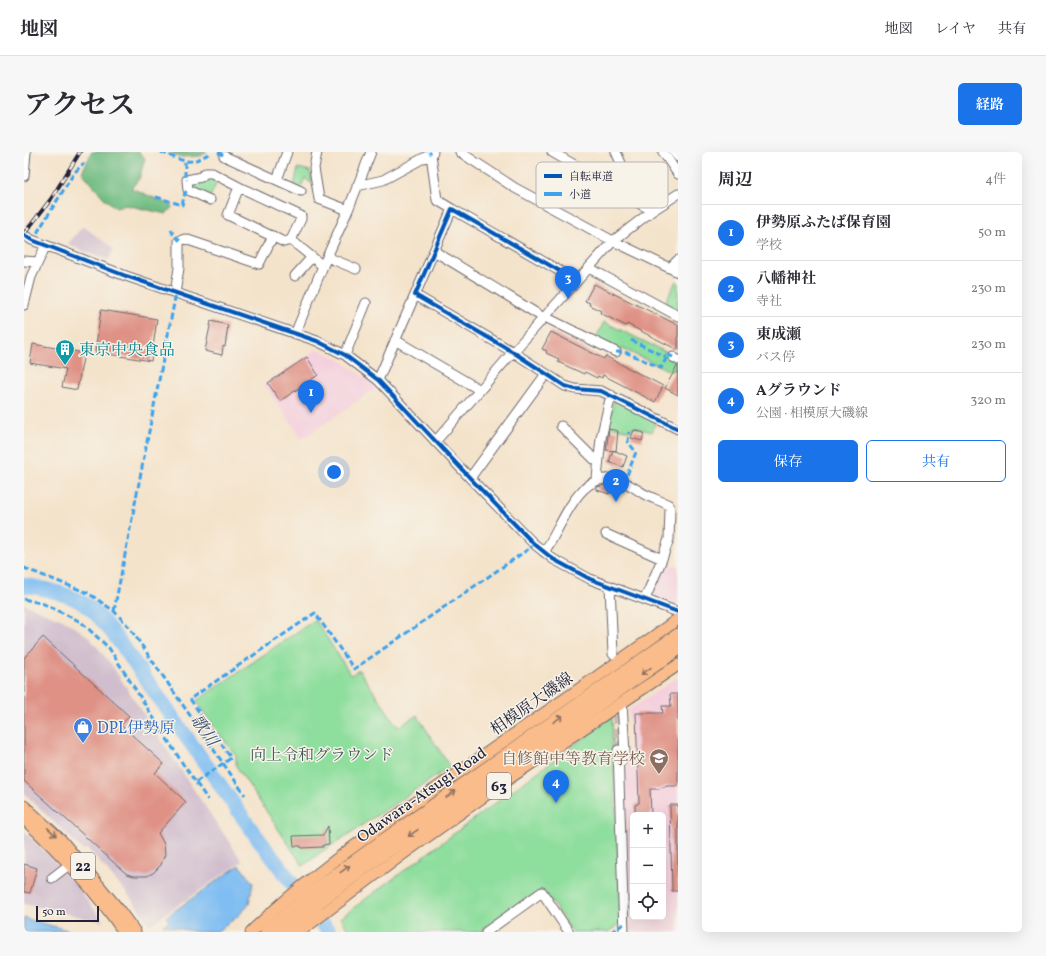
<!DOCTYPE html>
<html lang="ja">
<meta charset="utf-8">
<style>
:root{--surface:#fff;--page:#f7f7f7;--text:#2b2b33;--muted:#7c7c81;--line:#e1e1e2;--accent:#1a73e8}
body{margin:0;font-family:Vollkorn,"Noto Serif JP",serif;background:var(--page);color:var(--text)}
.controls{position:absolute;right:12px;bottom:12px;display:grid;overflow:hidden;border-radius:6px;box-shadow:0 4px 16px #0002}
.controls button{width:36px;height:36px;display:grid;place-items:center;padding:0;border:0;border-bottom:1px solid var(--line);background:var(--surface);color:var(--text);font:20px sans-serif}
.scale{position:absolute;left:12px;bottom:10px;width:63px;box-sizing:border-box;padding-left:4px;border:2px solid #22223b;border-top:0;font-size:11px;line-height:14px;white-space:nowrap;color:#22223b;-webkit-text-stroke:3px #f7f3e8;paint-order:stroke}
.you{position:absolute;left:310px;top:320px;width:14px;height:14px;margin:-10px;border:3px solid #fff;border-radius:50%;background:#1a73e8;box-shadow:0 0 0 6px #1a73e833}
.badge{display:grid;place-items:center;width:26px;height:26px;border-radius:50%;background:var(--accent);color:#fff;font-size:13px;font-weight:700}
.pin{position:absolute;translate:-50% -33px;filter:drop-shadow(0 1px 2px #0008)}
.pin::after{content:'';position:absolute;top:21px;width:14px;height:12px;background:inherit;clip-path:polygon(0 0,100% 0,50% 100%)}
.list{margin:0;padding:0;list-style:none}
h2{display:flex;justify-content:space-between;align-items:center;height:52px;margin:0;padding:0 16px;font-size:17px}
h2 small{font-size:13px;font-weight:400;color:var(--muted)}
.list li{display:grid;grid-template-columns:26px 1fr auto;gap:12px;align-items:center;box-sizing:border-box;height:56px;padding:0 16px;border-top:1px solid var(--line)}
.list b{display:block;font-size:15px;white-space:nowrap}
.list p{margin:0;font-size:13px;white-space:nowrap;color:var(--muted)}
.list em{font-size:13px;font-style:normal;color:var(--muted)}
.actions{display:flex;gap:8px;padding:12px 16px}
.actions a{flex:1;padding:9px 0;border:1px solid var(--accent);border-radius:6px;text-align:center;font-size:14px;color:var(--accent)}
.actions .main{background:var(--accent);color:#fff}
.icon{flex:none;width:22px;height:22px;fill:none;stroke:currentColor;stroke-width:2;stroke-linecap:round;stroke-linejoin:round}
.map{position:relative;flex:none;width:654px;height:780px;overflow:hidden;border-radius:6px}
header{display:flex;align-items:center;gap:24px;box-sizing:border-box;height:56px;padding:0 20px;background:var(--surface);border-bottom:1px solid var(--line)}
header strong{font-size:19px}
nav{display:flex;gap:22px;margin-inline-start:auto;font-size:14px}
.intro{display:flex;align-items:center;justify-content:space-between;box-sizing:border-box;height:96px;padding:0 24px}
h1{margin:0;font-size:28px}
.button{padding:10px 18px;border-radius:6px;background:var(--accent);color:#fff;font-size:14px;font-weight:700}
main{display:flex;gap:24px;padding:0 24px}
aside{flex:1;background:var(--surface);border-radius:6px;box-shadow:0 4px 16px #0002}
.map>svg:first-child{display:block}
</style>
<header>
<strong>地図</strong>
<nav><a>地図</a><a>レイヤ</a><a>共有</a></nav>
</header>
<div class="intro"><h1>アクセス</h1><a class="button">経路</a></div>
<main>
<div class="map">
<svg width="654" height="780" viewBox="0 0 654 780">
<rect width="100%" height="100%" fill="#f7f3e8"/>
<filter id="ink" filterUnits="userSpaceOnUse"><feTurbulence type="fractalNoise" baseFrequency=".025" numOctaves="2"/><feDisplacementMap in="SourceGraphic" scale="8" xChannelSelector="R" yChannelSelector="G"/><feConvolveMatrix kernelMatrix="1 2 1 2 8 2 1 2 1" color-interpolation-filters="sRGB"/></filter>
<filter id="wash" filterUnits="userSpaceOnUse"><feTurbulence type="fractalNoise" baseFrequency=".012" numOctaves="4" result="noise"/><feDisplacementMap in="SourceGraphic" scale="16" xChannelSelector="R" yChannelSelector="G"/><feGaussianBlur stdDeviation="0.9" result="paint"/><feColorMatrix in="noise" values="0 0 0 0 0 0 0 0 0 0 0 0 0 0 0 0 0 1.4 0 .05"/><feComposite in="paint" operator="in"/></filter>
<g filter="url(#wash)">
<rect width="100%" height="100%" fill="#f4e3cb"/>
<!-- built -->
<path fill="#f4cfdd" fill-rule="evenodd" d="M292,198H296L318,209L353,235L278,287L240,232Z
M642,412L654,414V453L629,443V440Z
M654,525V780H606L600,620L607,606L605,558ZM609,663H639V765H609Z"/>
<!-- industrial -->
<path fill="#d0bdcd" d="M58,75H60L90,97L84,108L54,97L44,92Z
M0,452L43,470L64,484L87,512L164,629L218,709L127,772L124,771L107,746L86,722L63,696L59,698L0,641Z
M0,679L41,719L80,770L0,752Z"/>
<!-- green -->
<path fill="#8ede9d" stroke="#58806c" d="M274,16L286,19L288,31L285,30L281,26L277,36L270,33Z
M183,23L194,28L186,45L168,36V33L170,29Z
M652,129L654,130V158L641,151Z
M580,170L654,206V217L646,219L599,197L592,199L571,188Z
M590,248L632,269L628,280L608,275L607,279L584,274Z
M289,469H292L327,523L335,518L374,575L393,563L426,615L296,701L279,714L212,614V604L197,584L172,549Z
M588,565L597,771L584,780H548L519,737L455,780H326L316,766Z"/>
<!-- forest -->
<path fill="#72bd84" stroke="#4a7060" d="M68,0H115L121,6L115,27L107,36L149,54L142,62L102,53L92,56L80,46L58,20Z
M146,0H183L177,4L154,5Z"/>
<!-- water -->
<path fill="#7fbdf2" stroke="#507096" d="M215,713L229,731L225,752L213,765L192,780H172L139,773L145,769L142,765Z
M0,766L50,780H0Z"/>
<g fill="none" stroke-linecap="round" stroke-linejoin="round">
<!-- river -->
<path stroke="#7fbdf2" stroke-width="15" d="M0,433C21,437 44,441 62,453C76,463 89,482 100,496L227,677L305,780"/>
</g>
<g id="blocks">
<!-- building -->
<path fill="#df9185" d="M570,132L654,173V198L603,172L602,174L576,161L577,159L565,153L566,151L561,149Z
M77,158L133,167L127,209L71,200Z
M187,169L204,173L201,195L199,194L198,203L181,199Z
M527,180L580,207L581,204L639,234L631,250L579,223L578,226L574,224L573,226L561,220L560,222L534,210L535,207L522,201L523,199L518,197Z
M9,192L60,201L53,238L38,235L42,217L6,211Z
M283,205L294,223L256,249L244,231Z
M653,214H654V243L641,236Z
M585,277L594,279L592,299L582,298Z
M610,278L620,281L618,289L607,286Z
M589,298L603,304L599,315L585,310Z
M582,333L587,334L585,342L573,338V335Z
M19,485L105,564L97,573L140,612L131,621L162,650L134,681L140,692L141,702L137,713L129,721L123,724H110L103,722L98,718L0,629V506Z
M646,542H654V634H643L635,637H626L627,663H611V653L615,651L612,561H639L638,554H647Z
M646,653H654V739H648Z
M304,674L305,692L299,693V695L277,696V694H270L269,684L299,683Z
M0,712L13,716L6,741L0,740Z"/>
</g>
</g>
<g filter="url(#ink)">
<use href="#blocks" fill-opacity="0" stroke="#6c666d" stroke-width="1"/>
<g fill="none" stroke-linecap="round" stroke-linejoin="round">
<!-- minor-tunnel -->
<path stroke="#cabcae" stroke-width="9" stroke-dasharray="9 4.5" stroke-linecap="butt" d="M592,549L594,598"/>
<!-- minor casing -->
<g stroke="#6c666d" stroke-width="11">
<path id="minor" d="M293,0L290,16L295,47L324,58
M436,0L491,36L589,89L654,120
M528,0L585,33
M592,0L597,11L585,33L628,59
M639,0L654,22
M650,0L654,5
M407,2L413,48L428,57
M200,4L277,39
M0,24L2,0
M253,28L263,0
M333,34L359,28L407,2L409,0
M215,35L204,63L260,90L267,88
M186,48L164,38L163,28L177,25L181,21H188L215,35L277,64V67L267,88L299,114
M0,83L8,88L102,124L293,189L321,203L354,228L446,326L509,391L529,407L566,427L654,460
M410,99L520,166
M303,105L332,117
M0,109L14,110
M565,116L654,164
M646,116L654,108
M271,124L288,105
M553,129L428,57L391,143L489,200L541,234L551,237L577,239L654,277
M151,141L155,116V89L161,87L235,112L249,84
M0,153L7,125L22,93
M521,165L592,200
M271,182L299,114L324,58L347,0
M371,188L456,238
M321,203L342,151
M649,205L654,208
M354,228L391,143
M537,274L571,308H574
M411,290L489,200L589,89L628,59L654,42
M446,326L522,222
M573,327L577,286L587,243
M582,382L638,407
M520,400C539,375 554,314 596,329C604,331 612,337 620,342C628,346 637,349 645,353L646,357L645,387L638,407L621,447
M586,434L589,502
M594,598L600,780
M595,612L600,606L601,601L598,551
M28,726L46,712
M462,780L518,740L545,780"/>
</g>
<!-- major casing -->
<g stroke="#6c666d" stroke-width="13">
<path id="major" d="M0,654L37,688L95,758L111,780
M0,667C37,701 71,738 100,780
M227,780C285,723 354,677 421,630C499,576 577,523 654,467
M275,780L376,704L487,625L654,513"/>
</g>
<!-- highway casing -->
<g stroke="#6c666d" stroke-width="15">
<path id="highway" d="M243,780L289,740L356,691L654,483
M260,780L296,749L360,701L654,497"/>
</g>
<!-- minor -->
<use href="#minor" stroke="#fff" stroke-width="9"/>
<!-- major -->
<use href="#major" stroke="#f9bc8a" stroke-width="11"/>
<!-- highway -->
<use href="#highway" stroke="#f9bc8a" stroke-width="13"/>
<!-- rail casing -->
<g stroke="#22223b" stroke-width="4">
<path id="rail" d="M0,82L27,47L56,0"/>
</g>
<!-- rail -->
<use href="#rail" stroke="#f7f3e8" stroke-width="2.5" stroke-dasharray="8" stroke-linecap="butt"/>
<!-- quiet -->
<path stroke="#3ea2ec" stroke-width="3" stroke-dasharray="6 3" stroke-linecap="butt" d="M137,0C160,9 165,15 187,0
M194,0L200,4
M405,0L407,2
M161,10V25L163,28
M132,45L158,53L161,41L164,38
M147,77L149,82L156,89
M13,81L50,21L60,11
M607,188L642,205
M592,200H601L637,216L644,203L649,205
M600,331L612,300L604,290L605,280
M0,416L64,441L90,459L105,475L221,643
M0,447L20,452L57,470L85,496L159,612L184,648
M90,459L152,141
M172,630L207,606L166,547L291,461L330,517L506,396L510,392
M587,780L600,772"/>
<!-- cycleway casing -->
<g stroke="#f7f3e8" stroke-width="6">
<path id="cycleway" d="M0,83L8,88L102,124L293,189L321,203L354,228L446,326L509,391L529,407L566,427L654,460
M553,129L428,57L391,143L489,200L541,234L551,237L577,239L654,277"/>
</g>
<!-- cycleway -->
<use href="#cycleway" stroke="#0057b8" stroke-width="4"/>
</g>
<!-- one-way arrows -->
<defs><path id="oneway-shaft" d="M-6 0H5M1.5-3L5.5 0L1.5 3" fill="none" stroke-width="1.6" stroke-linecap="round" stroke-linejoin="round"/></defs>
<g stroke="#8e6f62">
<use href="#oneway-shaft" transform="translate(622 519) rotate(145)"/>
<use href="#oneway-shaft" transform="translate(534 567) rotate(-35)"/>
<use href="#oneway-shaft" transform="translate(427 642) rotate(-35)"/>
<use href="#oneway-shaft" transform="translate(28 680) rotate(43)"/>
<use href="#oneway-shaft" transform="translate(389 681) rotate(145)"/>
<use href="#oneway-shaft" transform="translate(321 717) rotate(-36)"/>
</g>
</g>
<!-- icons -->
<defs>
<g id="building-pin" transform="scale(1)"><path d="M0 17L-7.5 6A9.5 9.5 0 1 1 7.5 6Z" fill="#0f9aa8" stroke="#f7f3e8"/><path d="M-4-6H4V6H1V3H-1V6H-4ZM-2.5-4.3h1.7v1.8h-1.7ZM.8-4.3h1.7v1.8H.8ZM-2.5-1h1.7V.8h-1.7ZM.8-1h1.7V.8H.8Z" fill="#fff"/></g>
<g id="shop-pin" transform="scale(1)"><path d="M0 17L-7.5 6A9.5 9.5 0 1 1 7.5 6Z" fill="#3f7fe0" stroke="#f7f3e8"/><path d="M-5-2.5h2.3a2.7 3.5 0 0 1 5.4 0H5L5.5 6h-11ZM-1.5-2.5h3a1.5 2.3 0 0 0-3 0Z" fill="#fff"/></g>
<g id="school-pin" transform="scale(1)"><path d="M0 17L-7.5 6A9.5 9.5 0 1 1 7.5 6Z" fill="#8d6e63" stroke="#f7f3e8"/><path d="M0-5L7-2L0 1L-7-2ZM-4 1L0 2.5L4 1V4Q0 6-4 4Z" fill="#fff"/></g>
</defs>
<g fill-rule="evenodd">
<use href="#building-pin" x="41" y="197"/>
<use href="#shop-pin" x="59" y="575"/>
<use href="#school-pin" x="635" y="606"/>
</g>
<g text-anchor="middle" stroke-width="3" stroke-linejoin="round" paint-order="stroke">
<!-- shield labels -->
<g fill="#f7f3e8" stroke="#62616f" stroke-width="1">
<rect x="463" y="621" width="24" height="26" rx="3"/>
<rect x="47" y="701" width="24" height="26" rx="3"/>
</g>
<g font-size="15" font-weight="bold" fill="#22223b">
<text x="475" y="639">63</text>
<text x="59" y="719">22</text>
</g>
<!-- culture labels -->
<g font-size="16" fill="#0d838f" stroke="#f7f3e8" text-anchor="start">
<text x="55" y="203">東京中央食品</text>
</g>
<!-- street labels -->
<g font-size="16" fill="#22223b" stroke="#f7f3e8">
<text transform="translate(507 551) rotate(-35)" y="6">相模原大磯線</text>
<text transform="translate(397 642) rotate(-35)" y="6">Odawara-Atsugi Road</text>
</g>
<!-- shop labels -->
<g font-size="16" fill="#366cbe" stroke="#f7f3e8" text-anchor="start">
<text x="73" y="581">DPL伊勢原</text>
</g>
<!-- park labels -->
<g font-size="16" fill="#425a58" stroke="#f7f3e8">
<text x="298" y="608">向上令和グラウンド</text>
</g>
<!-- education labels -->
<g font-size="16" fill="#785e54" stroke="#f7f3e8" text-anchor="end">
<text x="621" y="612">自修館中等教育学校</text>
</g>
<!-- water labels -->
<g font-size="17" font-style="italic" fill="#3e5072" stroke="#f7f3e8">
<text transform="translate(181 578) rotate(55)" y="6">歌川</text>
</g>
</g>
<!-- legend -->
<rect x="512" y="10" width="132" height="46" rx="6" fill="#f7f3e8" stroke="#b7b4b4" stroke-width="1"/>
<rect x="520" y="22" width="18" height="4" fill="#0057b8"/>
<rect x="520" y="40" width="18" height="4" fill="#3ea2ec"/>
<g font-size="11" fill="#22223b">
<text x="545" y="28">自転車道</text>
<text x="545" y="46">小道</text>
</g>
</svg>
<div class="controls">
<button>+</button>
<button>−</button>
<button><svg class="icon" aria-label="locate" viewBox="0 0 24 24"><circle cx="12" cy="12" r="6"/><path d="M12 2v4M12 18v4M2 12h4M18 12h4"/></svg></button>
</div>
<div class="scale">50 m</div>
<div class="you"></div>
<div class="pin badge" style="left:287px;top:261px">1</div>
<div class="pin badge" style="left:592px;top:350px">2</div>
<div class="pin badge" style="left:544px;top:147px">3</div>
<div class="pin badge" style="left:532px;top:651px">4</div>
</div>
<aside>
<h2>周辺<small>4件</small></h2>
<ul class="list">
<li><span class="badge">1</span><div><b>伊勢原ふたば保育園</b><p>学校</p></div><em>50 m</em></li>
<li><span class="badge">2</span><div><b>八幡神社</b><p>寺社</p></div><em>230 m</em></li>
<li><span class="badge">3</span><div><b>東成瀬</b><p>バス停</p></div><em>230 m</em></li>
<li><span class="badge">4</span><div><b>Aグラウンド</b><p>公園 · 相模原大磯線</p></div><em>320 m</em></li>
</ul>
<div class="actions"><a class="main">保存</a><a>共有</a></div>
</aside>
</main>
